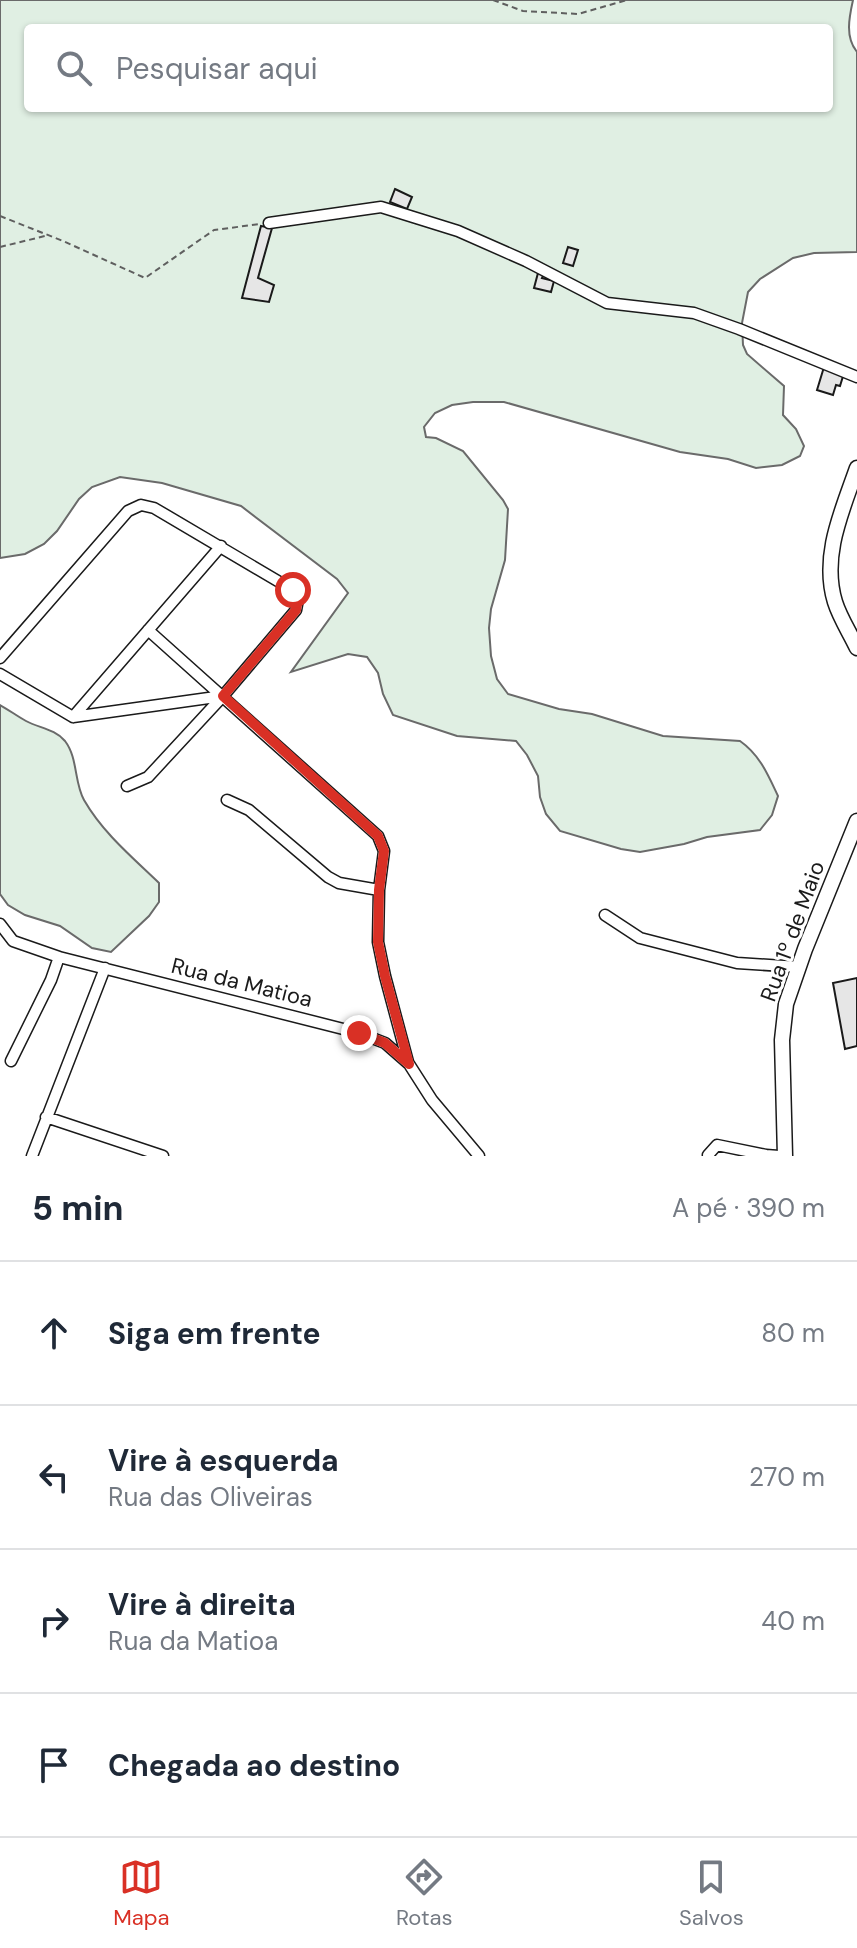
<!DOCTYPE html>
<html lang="pt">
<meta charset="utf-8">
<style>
:root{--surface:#fff;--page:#f2f2f3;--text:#1f2937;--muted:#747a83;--line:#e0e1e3;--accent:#d93025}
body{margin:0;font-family:"DM Sans",sans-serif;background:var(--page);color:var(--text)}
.stop{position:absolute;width:24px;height:24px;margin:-18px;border:6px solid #d93025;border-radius:50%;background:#fff}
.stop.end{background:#d93025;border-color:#fff;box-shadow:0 2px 8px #0008}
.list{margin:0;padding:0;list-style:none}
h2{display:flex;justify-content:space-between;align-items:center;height:104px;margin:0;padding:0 32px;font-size:34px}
h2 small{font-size:26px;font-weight:400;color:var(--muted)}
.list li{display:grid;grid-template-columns:52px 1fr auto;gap:24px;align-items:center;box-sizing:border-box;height:144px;padding:0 32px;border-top:2px solid var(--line)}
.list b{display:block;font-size:30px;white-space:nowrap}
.list p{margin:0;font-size:26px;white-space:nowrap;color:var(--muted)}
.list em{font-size:26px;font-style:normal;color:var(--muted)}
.icon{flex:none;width:44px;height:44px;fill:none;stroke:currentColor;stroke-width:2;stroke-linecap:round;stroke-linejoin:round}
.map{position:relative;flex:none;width:857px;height:1156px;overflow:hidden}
.search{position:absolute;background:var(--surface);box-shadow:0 2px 6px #0004;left:24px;right:24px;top:24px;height:88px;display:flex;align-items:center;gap:20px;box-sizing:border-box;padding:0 28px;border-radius:8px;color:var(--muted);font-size:30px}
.sheet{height:680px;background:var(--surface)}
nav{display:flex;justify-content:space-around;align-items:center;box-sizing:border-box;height:112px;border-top:2px solid var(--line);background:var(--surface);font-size:22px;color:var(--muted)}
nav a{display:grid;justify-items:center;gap:4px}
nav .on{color:var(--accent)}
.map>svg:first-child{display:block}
</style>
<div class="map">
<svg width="857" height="1156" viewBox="0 0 857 1156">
<rect width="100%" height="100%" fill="#fff"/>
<!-- green -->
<path fill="#e0efe3" stroke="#6a6a6a" stroke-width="2" fill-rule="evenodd" d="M0,0H853C849,18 845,37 857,52V252L814,253L793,258L760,279L748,292L742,323L743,345L747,354L784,386L783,415L796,429L804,446L800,456L782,465L756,468L728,459L680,452L504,402H473L452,405L435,413L424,427L426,437L436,438L463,451L503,500L508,509L505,560L491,609L489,628L491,656L497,679L508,694L559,709L592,714L663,736L740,741C760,755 768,775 778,796L772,815L760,830L707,837L684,844L640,852L621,849L560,831L546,814L540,797L538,776L527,755L516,741L457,736L393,715L383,694L378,673L367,657L348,654L291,672L348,593L337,579L241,506L162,483L120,477L92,487L79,499L57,531L44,544L25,554L0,558ZM28,28H829V108H28Z
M0,705C9,710 17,716 26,721C39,728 55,729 65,741C78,758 74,782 84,800C103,833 132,857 159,883V902L149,916L111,952L92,948L60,926L25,915L8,905L0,894Z"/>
<!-- building -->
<path fill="#e6e6e6" stroke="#1a1a1a" stroke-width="2" d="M395,189L412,197L407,209L390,202Z
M261,226L272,228L258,278L274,285L269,302L242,298Z
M568,247L578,250L573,266L563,263Z
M538,273L544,274L542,278L554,281L551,292L534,288Z
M824,367L844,373L840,386L836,385L833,395L817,390Z
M857,978V1046L845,1049L833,983Z"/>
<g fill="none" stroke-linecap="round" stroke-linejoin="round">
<!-- street casing -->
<g stroke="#1a1a1a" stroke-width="13">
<path id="street" d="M269,223L381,207L458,231L526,261L607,303L694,313L739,329L857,377
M148,630L378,836L384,851L379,890L378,942L385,976L408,1062
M0,658L128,511L141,505L154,508L293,590L298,599L296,610L223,696L148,777L127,786
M0,674L73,717L221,546
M73,717L223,696
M227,800L249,810L328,877L339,883L379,890
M605,915L640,938L737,963L799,967
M0,924L13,941L59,957L359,1033L385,1043L409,1064L432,1100L479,1156
M11,1061L51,980L59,957
M46,1117L163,1156
M708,1155L717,1145L766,1155L779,1156
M32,1156L105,968"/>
</g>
<!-- secondary casing -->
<g stroke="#1a1a1a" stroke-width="17">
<path id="secondary" d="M857,468C842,511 821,556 835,602C840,618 850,633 857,648
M785,1156L782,1040L786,1004L805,949L857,821"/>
</g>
<!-- path -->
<path stroke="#5f5f5f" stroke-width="2" stroke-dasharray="6 4" stroke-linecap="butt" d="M493,0L523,11L578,14L627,0
M0,216L63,241L145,278L214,230L260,224
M0,247L45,236"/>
<!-- street -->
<use href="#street" stroke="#fff" stroke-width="10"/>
<!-- secondary -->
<use href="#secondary" stroke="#fff" stroke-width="14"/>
</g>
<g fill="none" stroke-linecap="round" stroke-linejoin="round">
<!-- route -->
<path stroke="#d93025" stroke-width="10" d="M293,590L298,599L296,610L223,696L378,836L384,851L379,890L378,942L385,976L409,1064L385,1043L359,1033"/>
</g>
<g text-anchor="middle" stroke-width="6" stroke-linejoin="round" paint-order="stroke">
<!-- street labels -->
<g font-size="22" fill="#1a1a1a" stroke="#fff">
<text transform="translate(792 931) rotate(-70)" y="8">Rua 1º de Maio</text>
<text transform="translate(242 982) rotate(14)" y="8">Rua da Matioa</text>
</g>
</g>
</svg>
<div class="stop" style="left:293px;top:590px"></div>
<div class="stop end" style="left:359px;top:1033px"></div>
<div class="search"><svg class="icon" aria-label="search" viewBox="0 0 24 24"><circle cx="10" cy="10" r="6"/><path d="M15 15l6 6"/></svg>Pesquisar aqui</div>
</div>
<section class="sheet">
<h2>5 min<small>A pé · 390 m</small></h2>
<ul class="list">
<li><svg class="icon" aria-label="ahead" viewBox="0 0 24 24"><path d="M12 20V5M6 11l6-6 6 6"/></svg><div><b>Siga em frente</b></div><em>80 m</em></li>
<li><svg class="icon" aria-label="left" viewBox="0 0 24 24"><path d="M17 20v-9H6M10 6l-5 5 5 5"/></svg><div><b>Vire à esquerda</b><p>Rua das Oliveiras</p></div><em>270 m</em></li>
<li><svg class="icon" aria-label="right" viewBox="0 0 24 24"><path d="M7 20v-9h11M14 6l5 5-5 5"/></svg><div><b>Vire à direita</b><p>Rua da Matioa</p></div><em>40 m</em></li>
<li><svg class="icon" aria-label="arrive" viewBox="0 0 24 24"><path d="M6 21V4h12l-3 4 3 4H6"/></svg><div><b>Chegada ao destino</b></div></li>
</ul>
</section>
<nav>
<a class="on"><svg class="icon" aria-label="map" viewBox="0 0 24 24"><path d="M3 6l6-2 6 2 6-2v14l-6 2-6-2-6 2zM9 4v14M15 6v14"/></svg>Mapa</a>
<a><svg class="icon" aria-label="directions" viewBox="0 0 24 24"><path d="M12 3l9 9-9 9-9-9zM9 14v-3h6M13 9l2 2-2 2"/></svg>Rotas</a>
<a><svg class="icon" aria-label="saved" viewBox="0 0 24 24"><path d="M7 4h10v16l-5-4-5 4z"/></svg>Salvos</a>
</nav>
